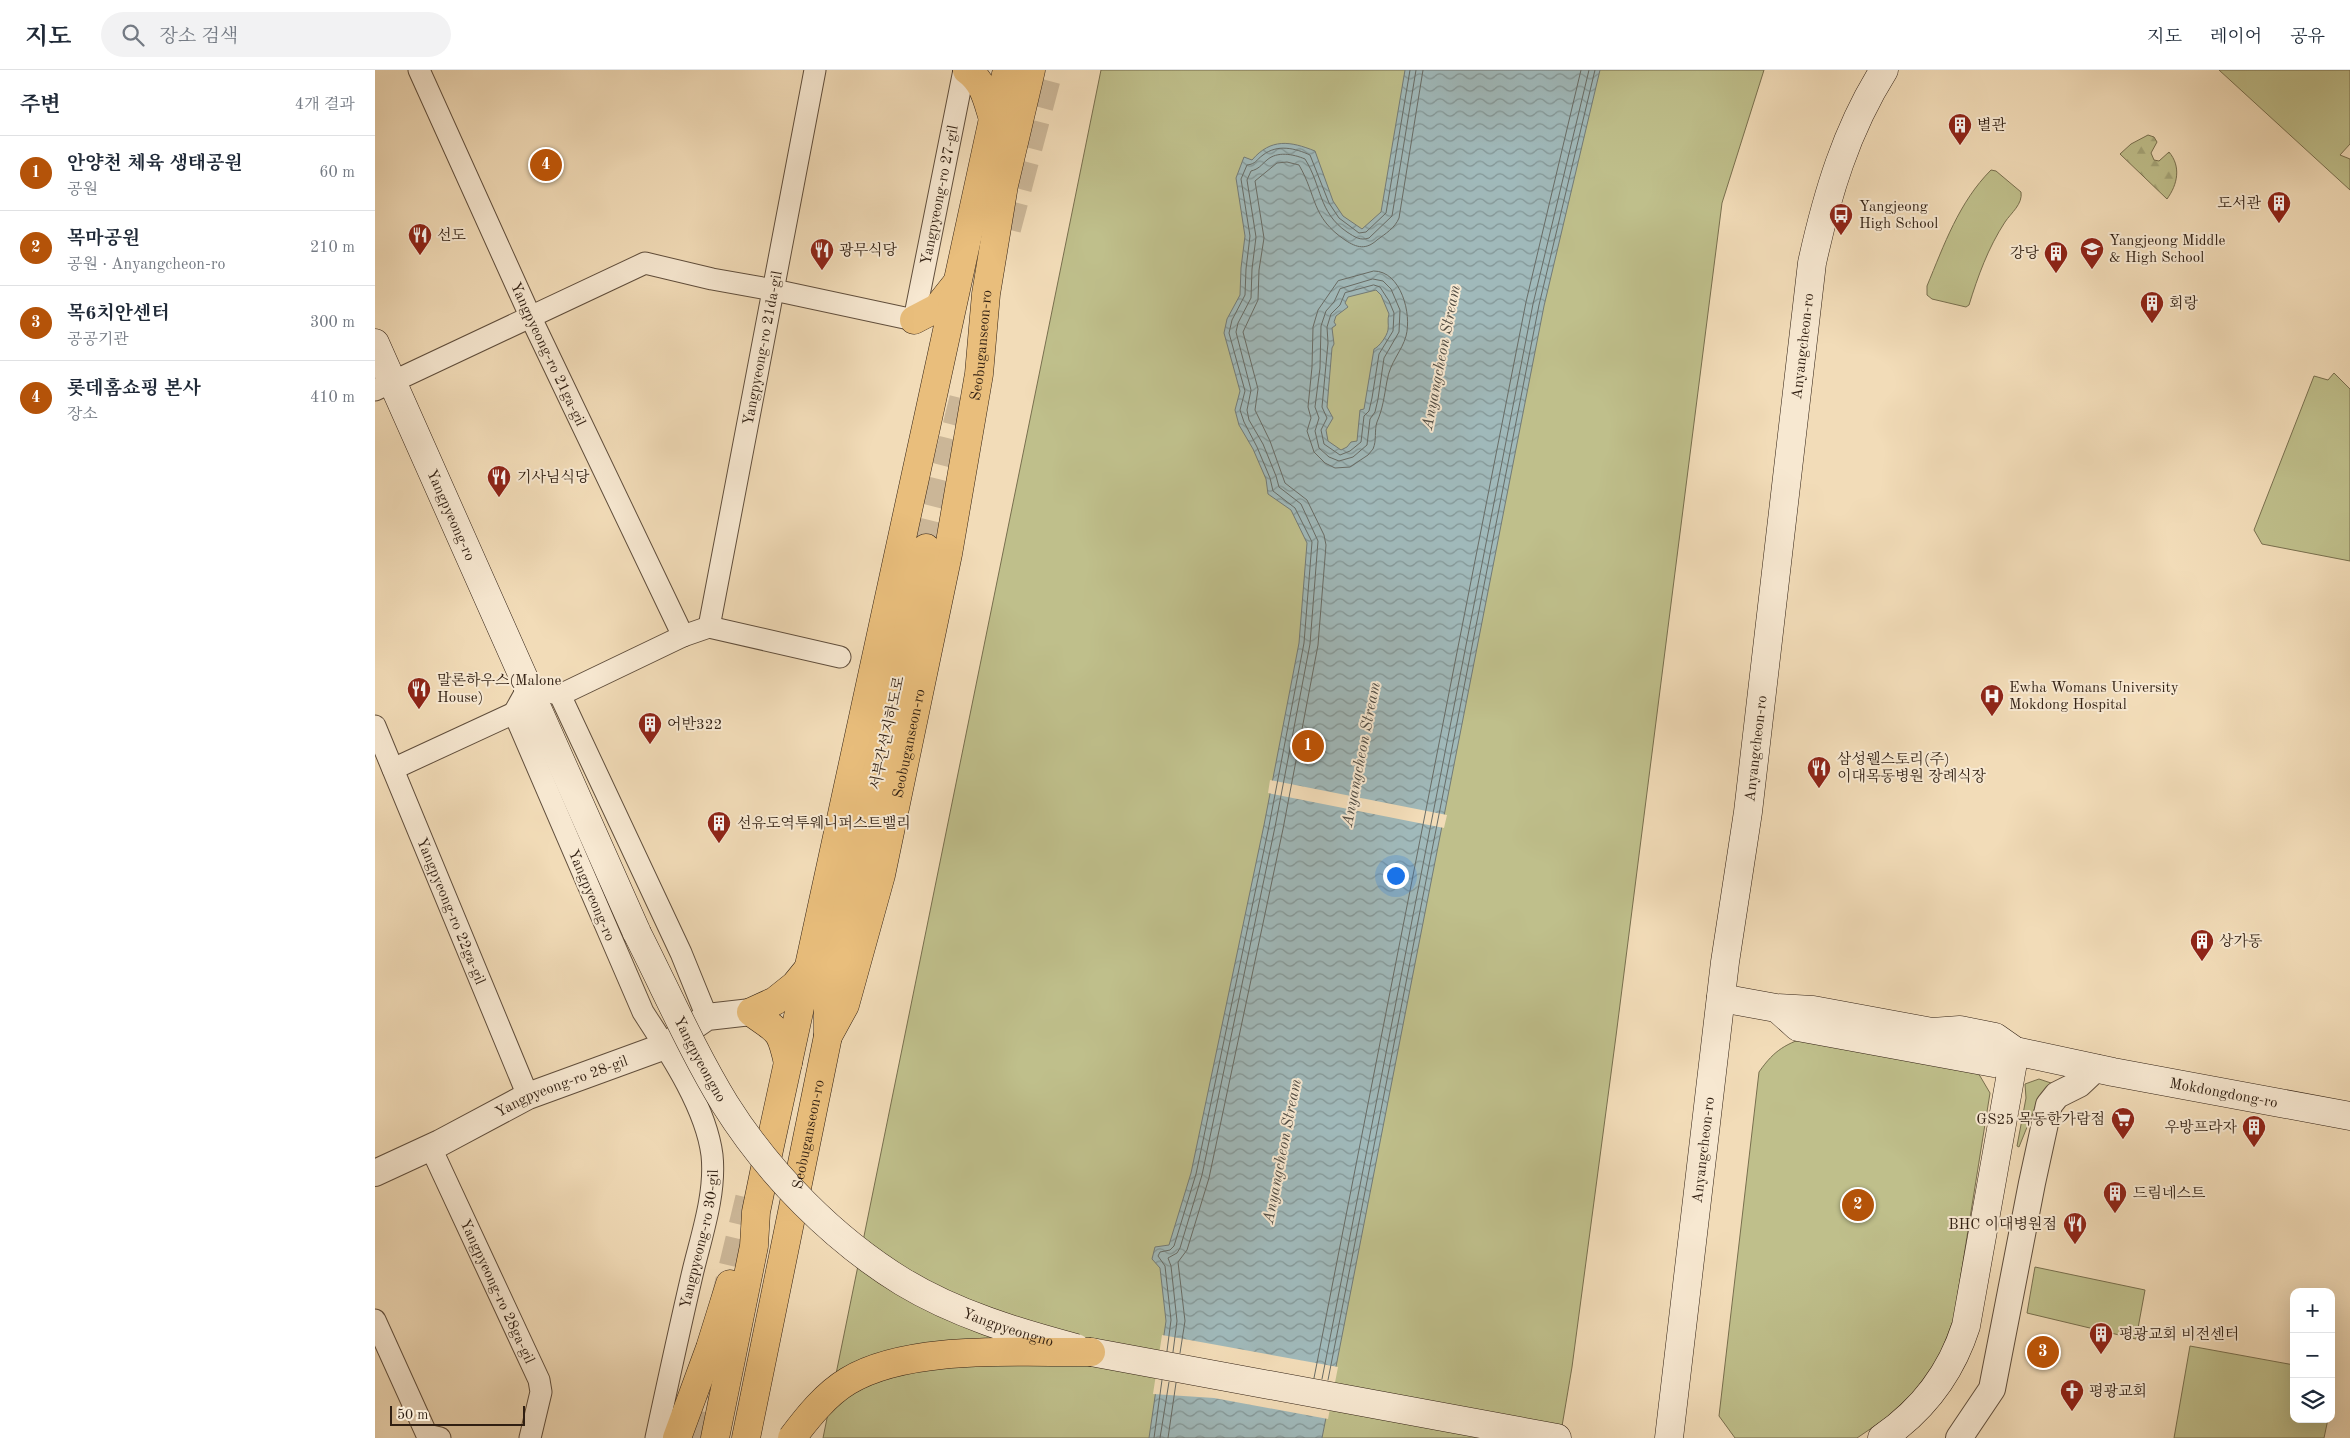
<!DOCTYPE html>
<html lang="ko">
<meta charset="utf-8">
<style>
:root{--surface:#fff;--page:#f2f2f3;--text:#1f2937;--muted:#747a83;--line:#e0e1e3;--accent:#b45309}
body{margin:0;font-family:"Old Standard TT","Noto Serif KR",serif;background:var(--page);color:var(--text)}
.controls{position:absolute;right:15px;bottom:15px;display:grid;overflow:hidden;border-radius:10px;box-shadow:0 5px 20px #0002}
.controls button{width:45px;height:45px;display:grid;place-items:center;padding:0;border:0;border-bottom:1px solid var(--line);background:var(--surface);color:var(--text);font:25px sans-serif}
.scale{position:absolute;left:15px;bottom:12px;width:135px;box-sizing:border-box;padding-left:5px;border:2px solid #301f12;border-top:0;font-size:14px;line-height:18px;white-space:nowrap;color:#301f12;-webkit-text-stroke:4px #f7e8d1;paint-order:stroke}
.you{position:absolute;left:1020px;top:805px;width:18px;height:18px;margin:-12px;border:4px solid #fff;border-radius:50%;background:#1a73e8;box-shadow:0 0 0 8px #1a73e833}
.badge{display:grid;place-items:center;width:32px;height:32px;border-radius:50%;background:var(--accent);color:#fff;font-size:16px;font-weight:700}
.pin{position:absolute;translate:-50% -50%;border:2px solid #fff;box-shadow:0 1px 5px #0006}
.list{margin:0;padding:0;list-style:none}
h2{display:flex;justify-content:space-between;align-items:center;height:65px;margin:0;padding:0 20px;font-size:21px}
h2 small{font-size:16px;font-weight:400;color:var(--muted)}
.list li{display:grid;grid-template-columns:32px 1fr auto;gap:15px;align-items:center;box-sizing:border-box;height:75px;padding:0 20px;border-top:1px solid var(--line)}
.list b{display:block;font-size:19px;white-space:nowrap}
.list p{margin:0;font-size:16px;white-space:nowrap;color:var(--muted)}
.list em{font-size:16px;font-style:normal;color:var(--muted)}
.icon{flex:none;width:28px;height:28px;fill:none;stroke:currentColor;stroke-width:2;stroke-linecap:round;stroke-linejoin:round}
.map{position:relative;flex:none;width:1975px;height:1368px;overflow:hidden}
header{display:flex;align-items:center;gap:30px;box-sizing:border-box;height:70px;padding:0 25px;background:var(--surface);border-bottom:1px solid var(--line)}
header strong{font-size:24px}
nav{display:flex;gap:28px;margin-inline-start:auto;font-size:18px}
.search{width:350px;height:45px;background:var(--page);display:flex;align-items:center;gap:12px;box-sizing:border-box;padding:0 18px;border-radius:28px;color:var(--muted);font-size:19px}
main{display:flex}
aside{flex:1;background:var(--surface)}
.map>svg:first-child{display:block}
</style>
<header>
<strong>지도</strong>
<div class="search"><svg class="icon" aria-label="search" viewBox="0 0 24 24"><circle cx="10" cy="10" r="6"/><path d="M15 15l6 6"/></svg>장소 검색</div>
<nav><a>지도</a><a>레이어</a><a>공유</a></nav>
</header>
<main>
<aside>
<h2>주변<small>4개 결과</small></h2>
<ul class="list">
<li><span class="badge">1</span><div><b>안양천 체육 생태공원</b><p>공원</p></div><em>60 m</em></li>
<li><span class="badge">2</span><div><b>목마공원</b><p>공원 · Anyangcheon-ro</p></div><em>210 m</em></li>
<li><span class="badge">3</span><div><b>목6치안센터</b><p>공공기관</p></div><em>300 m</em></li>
<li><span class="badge">4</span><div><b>롯데홈쇼핑 본사</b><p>장소</p></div><em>410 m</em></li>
</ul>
</aside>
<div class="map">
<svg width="1975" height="1368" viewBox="0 0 1975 1368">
<defs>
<pattern id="forest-firs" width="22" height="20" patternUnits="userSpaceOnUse" patternTransform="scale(1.25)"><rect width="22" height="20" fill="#bfbf8b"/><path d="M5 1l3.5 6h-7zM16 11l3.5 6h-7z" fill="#a4a477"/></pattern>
<pattern id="water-waves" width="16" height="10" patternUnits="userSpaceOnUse" patternTransform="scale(1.25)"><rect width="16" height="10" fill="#a0b9ba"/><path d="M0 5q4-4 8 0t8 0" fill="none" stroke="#839696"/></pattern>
</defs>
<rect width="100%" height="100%" fill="#f2dcb8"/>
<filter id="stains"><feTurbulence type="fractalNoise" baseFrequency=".004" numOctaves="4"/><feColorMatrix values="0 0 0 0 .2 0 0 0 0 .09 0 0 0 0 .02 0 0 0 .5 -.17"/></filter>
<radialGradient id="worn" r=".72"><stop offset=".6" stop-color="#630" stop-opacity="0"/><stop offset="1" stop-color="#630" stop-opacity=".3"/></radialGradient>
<!-- green -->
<path fill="#bfbf8b" stroke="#786f4e" d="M726,0H1389L1347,133L1241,966L1197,1297L1185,1368H448Z
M1844,0H1975V74L1965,85L1975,89V120Z
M1616,100L1621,101L1646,122C1648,134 1636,143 1630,152C1613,178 1603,206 1594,235L1591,237L1557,229L1552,225V216C1569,175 1584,132 1616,100Z
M1959,303L1975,319V491L1887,474L1879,460L1939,306L1953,310Z
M1437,965L1592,994L1605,1006L1615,1023L1579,1248L1565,1285L1540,1321L1510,1349L1482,1368H1360L1344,1346L1384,1002C1400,979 1411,974 1437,965Z
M1664,1009L1679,1014L1665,1025L1644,1077L1642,1076L1651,1028L1650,1014Z
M1660,1197L1770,1220L1761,1269L1652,1243Z
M1815,1276L1919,1295V1349H1953L1949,1368H1799Z"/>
<!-- forest -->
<path fill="url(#forest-firs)" stroke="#786f4e" d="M1773,65L1779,67L1782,72L1776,83L1779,90L1784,91L1794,82C1806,96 1803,114 1792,129L1745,84L1756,74Z"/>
<!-- water -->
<path fill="url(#water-waves)" stroke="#737b77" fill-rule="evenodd" d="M1030,0H1225L1169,236L947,1368H774L791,1251L785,1198L777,1189L780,1177L794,1175L816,1103L889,755L924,573L932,473L916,440L893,424L891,409L878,379L864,355L860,340L865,321L849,263L852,249L865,225L866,198L870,166L861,108L869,87L877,90C896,68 915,71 940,81L958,131L968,146L987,159L1006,142ZM1001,220L1006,225L1014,244C1012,250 1014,254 1013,260C1012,266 1004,277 999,279L989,339L985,340L982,371L976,372L972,377L966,380L953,371L951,360L958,348L952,337L957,278L959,274L957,258L961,255L959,252L961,246L973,237L970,233L973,227Z"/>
<!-- pier -->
<path fill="#f2dcb8" d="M895,710L1072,745L1069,758L893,723Z
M787,1265L963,1297L953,1349L839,1328L778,1324Z"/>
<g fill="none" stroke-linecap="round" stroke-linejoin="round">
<!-- shore -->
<path stroke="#686c66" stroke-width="1" d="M999,201C1026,201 1037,244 1031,266C1027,281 1015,292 1012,311C1009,327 1008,338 1002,352C999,361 1002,370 998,379L993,385L975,397L960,398L950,393L939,382L932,361L936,348L933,337L937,297L938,257L943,240L963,211Z
M998,209L1008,211L1016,219L1025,240L1024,262L1009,288L1003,329L1000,342L995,349L992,375L978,387L964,391L954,387L944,378L940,361L944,348L940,337L945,298L946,256L951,241L959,232L965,219Z
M999,215L1005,217L1014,231L1019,243L1018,261L1004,284L997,328L994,341L989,346L986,372L975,381L965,385L949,374L946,360L952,348L947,337L953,273L952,257L956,244L965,235L970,223Z
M792,1281L796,1250L790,1196L783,1186L785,1182L795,1180L799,1176L821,1104L894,756L929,573L937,472L920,438L898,421L895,408L882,377L869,352L865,340L870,321L854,263L857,250L870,225L871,199L875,166L866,109L872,95C881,94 881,90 888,85C902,74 920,78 935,85L954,133L964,148L984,163L991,162L1011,143L1035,0
M798,1282L802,1251L796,1196L793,1188L802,1183L805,1178L827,1105L900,757L935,574L943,471L926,434L904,417L901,406L888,374L874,350L872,340L876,320L861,262L863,253L876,228L877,199L881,167L872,110L876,101C884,99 886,95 892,90C902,81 918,84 930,89C947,116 943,142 972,162C980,167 985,171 994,168L1017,146L1041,0
M805,1283L810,1251L803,1192L812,1180L834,1108L908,759L943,575L951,475L949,465L932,430L910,413L895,371L880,340L883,319L868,262L883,230L884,200L889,168L880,111L902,93L912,92L924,95C942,126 936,147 970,170C982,178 991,180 1002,170C1010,164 1020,158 1024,148L1048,0
M939,1308L1151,232L1206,0
M947,1309L1158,234L1214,0
M953,1310L1164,235L1220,0
M779,1368L787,1310
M785,1368L794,1312
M793,1368L801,1313"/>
<!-- trunk-tunnel -->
<path stroke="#cbb697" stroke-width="28" stroke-dasharray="28 14" stroke-linecap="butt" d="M632,159L674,0
M551,478L590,322
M348,1237L375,1125
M318,1368L328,1325"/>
<!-- minor casing -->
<g stroke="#604e3c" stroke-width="23">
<g id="minor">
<path id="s1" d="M44,0L156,248L308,566"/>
<path id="s2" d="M0,320L270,193L337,209L399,220L539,250L589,0"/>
<path id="s3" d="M334,557L440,0"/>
<path d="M185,625L308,566L334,557L465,587"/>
<path id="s4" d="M0,656L153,1026"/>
<path d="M18,699L139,643"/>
<path id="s5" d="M56,1078L164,1310L166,1322L155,1368"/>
<path d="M0,1250L52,1365L65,1368"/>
<path id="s6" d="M281,1368C293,1312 305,1257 318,1201C327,1164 341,1123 337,1085C331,1037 294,982 268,942L139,643L154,616L185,625L306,883L332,947"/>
</g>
</g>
<!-- tertiary casing -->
<g stroke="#604e3c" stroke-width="28">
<g id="tertiary">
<path id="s7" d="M0,1103L65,1073L153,1026L290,976L332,947L376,942"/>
<path d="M1584,1368L1617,1319L1657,1113L1674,1035L1682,1025L1704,1014L1721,998"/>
</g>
</g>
<!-- secondary casing -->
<g stroke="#301f12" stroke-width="29">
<g id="secondary">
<path id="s8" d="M0,273L262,863"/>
<path id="s9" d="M1346,928L1401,938L1438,940L1557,962L1585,960L1620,967L1640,981L1738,1002L1975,1046"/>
<path d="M1403,939L1423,957L1619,993L1640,981"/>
<path d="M716,1282L1182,1368"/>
<path id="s10" d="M1294,1368L1350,892L1373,742L1437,193C1452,125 1471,60 1509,0"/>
<path d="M1507,1368C1548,1340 1576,1303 1591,1256L1640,981"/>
</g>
</g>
<!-- primary casing -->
<g stroke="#301f12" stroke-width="29">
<g id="primary">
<path d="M592,0C609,12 612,30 618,49"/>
<path d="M539,250L562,238L581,214"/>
<path d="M413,993C405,957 403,962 376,942L400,931L420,915L433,899"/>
<path d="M302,1368L335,1278L355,1214"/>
<path d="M340,1368L379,1176L381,1142L389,1103L618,49L624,35L632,0"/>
<path id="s11" d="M371,1368L453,966L470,935L506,805L573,484L604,304L611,224L629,115L656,0"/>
</g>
</g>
<!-- trunk casing -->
<g stroke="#301f12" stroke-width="29">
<path id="trunk" d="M453,966V928L551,478"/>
</g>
<!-- minor -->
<use href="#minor" stroke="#f7e8d1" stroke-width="21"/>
<!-- tertiary -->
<use href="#tertiary" stroke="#f7e8d1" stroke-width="26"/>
<!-- secondary -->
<use href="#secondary" stroke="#f7e8d1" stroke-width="28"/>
<!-- primary -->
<use href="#primary" stroke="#e9be7c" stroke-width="28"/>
<!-- trunk -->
<use href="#trunk" stroke="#e9be7c" stroke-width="28"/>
<!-- secondary-bridge casing -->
<g stroke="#301f12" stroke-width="29" stroke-linecap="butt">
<g id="secondary-bridge">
<path id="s12" d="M262,863C291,920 317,980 350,1034C394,1104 458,1169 528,1212C581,1244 641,1262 701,1278"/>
</g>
</g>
<!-- primary-bridge casing -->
<g stroke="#301f12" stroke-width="29" stroke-linecap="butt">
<path id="primary-bridge" d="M417,1368C432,1348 451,1324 473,1311C534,1274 645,1283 716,1282"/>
</g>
<!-- secondary-bridge -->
<use href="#secondary-bridge" stroke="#f7e8d1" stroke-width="28"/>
<!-- primary-bridge -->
<use href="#primary-bridge" stroke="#e9be7c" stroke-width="28"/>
</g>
<!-- icons -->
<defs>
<g id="building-pin" transform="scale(1.25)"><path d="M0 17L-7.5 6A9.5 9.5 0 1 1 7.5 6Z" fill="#8f2418" stroke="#f7e8d1"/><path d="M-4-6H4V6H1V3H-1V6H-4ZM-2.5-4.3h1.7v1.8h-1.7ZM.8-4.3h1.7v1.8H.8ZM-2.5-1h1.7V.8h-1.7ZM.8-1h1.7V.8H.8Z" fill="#fff"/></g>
<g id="bus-pin" transform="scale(1.25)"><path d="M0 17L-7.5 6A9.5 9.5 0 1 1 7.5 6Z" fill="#8f2418" stroke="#f7e8d1"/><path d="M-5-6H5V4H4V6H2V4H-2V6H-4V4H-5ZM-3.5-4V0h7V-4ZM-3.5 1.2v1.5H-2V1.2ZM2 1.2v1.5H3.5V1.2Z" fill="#fff"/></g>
<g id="restaurant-pin" transform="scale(1.25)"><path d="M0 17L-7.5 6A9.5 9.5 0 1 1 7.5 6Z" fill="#8f2418" stroke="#f7e8d1"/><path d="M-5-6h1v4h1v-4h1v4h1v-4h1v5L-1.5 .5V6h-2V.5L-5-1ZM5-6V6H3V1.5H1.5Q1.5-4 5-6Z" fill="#fff"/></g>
<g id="school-pin" transform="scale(1.25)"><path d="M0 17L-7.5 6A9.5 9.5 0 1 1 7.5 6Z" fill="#8f2418" stroke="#f7e8d1"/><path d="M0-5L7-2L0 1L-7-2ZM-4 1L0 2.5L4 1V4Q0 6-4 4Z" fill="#fff"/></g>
<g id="hospital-pin" transform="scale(1.25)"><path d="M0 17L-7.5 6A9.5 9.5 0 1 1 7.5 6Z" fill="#8f2418" stroke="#f7e8d1"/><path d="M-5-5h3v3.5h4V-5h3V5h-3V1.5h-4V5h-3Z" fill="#fff"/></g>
<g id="supermarket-pin" transform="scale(1.25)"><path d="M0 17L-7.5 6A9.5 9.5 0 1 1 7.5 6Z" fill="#8f2418" stroke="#f7e8d1"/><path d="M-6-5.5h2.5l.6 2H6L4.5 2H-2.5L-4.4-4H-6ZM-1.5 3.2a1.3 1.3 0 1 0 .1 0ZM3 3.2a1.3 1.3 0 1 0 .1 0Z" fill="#fff"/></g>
<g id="church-pin" transform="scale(1.25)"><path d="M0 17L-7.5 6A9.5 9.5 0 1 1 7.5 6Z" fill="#8f2418" stroke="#f7e8d1"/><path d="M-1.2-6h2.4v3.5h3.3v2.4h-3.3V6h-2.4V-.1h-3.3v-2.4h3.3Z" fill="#fff"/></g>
</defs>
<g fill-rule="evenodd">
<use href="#building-pin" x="1585" y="55"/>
<use href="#building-pin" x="1904" y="133"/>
<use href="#bus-pin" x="1466" y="145"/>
<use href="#restaurant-pin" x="45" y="165"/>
<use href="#school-pin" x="1717" y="179"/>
<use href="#restaurant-pin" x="447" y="180"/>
<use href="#building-pin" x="1681" y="183"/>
<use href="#building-pin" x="1777" y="233"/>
<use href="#restaurant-pin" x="124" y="407"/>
<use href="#restaurant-pin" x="44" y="619"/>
<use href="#hospital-pin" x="1617" y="626"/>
<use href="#building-pin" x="275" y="654"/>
<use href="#restaurant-pin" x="1444" y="698"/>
<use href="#building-pin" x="344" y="753"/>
<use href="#building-pin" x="1827" y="871"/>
<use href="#supermarket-pin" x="1748" y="1049"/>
<use href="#building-pin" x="1879" y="1057"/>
<use href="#building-pin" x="1740" y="1123"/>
<use href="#restaurant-pin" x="1700" y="1154"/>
<use href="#building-pin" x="1726" y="1264"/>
<use href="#church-pin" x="1697" y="1321"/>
</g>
<g text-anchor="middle" stroke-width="4" stroke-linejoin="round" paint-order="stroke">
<!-- poi labels -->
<g font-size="15" fill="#301f12" stroke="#f7e8d1" text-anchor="start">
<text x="1602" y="60">별관</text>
<text x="1886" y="138" text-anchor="end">도서관</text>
<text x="1484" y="141">Yangjeong<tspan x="1484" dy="17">High School</tspan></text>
<text x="62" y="170">선도</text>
<text x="1734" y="175">Yangjeong Middle<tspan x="1734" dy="17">&amp; High School</tspan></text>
<text x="464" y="185">광무식당</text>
<text x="1664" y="188" text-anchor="end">강당</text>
<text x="1794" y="238">회랑</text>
<text x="142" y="412">기사님식당</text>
<text x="62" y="615">말론하우스(Malone<tspan x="62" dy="17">House)</tspan></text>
<text x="1634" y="622">Ewha Womans University<tspan x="1634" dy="17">Mokdong Hospital</tspan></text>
<text x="292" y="659">어반322</text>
<text x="1462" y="694">삼성웰스토리(주)<tspan x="1462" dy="17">이대목동병원 장례식장</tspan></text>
<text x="362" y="758">선유도역투웨니퍼스트밸리</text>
<text x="1844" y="876">상가동</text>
<text x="1730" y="1054" text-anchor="end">GS25 목동한가람점</text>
<text x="1862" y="1062" text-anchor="end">우방프라자</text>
<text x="1758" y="1128">드림네스트</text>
<text x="1682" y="1159" text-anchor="end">BHC 이대병원점</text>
<text x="1744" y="1269">평광교회 비전센터</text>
<text x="1714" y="1326">평광교회</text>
</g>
<!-- street labels -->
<g font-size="15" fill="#301f12" stroke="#f7e8d1">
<text dy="5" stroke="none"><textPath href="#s2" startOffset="701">Yangpyeong-ro 27-gil</textPath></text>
<text dy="5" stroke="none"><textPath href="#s11" startOffset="1120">Seobuganseon-ro</textPath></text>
<text dy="5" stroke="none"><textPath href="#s10" startOffset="1100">Anyangcheon-ro</textPath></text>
<text dy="5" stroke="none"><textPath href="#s3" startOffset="284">Yangpyeong-ro 21da-gil</textPath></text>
<text dy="5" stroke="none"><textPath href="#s1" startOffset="312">Yangpyeong-ro 21ga-gil</textPath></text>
<text dy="5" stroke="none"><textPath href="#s8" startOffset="188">Yangpyeong-ro</textPath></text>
<text transform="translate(512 663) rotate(-78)" y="5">서부간선지하도로</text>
<text dy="5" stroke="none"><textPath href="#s11" startOffset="715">Seobuganseon-ro</textPath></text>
<text dy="5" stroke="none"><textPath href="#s10" startOffset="695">Anyangcheon-ro</textPath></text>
<text transform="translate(217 825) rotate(67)" y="5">Yangpyeong-ro</text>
<text dy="5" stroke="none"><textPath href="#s4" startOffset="200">Yangpyeong-ro 22ga-gil</textPath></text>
<text dy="5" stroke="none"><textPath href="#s12" startOffset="141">Yangpyeongno</textPath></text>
<text dy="5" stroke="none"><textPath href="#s7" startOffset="206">Yangpyeong-ro 28-gil</textPath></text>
<text dy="5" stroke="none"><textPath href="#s9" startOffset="515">Mokdongdong-ro</textPath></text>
<text dy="5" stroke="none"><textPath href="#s11" startOffset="310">Seobuganseon-ro</textPath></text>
<text dy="5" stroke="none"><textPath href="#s10" startOffset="290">Anyangcheon-ro</textPath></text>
<text dy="5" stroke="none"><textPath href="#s6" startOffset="204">Yangpyeong-ro 30-gil</textPath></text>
<text dy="5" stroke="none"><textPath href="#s5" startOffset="158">Yangpyeong-ro 28ga-gil</textPath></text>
<text dy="5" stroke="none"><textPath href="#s12" startOffset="561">Yangpyeongno</textPath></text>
</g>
<!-- water labels -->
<g font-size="16" font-style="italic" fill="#524d44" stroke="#f7e8d1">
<text transform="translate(1065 287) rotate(-79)" y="6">Anyangcheon Stream</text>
<text transform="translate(985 684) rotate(-79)" y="6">Anyangcheon Stream</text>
<text transform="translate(906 1081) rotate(-79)" y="6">Anyangcheon Stream</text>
</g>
</g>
<rect width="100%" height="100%" filter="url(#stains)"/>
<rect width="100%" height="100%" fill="url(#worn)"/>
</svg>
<div class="controls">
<button>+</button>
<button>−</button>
<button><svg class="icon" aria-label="layers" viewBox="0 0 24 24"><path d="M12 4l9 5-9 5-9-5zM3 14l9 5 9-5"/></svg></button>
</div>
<div class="scale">50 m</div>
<div class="you"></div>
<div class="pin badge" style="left:933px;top:676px">1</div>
<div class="pin badge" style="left:1483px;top:1135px">2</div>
<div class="pin badge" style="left:1668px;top:1282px">3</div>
<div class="pin badge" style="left:171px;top:95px">4</div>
</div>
</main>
